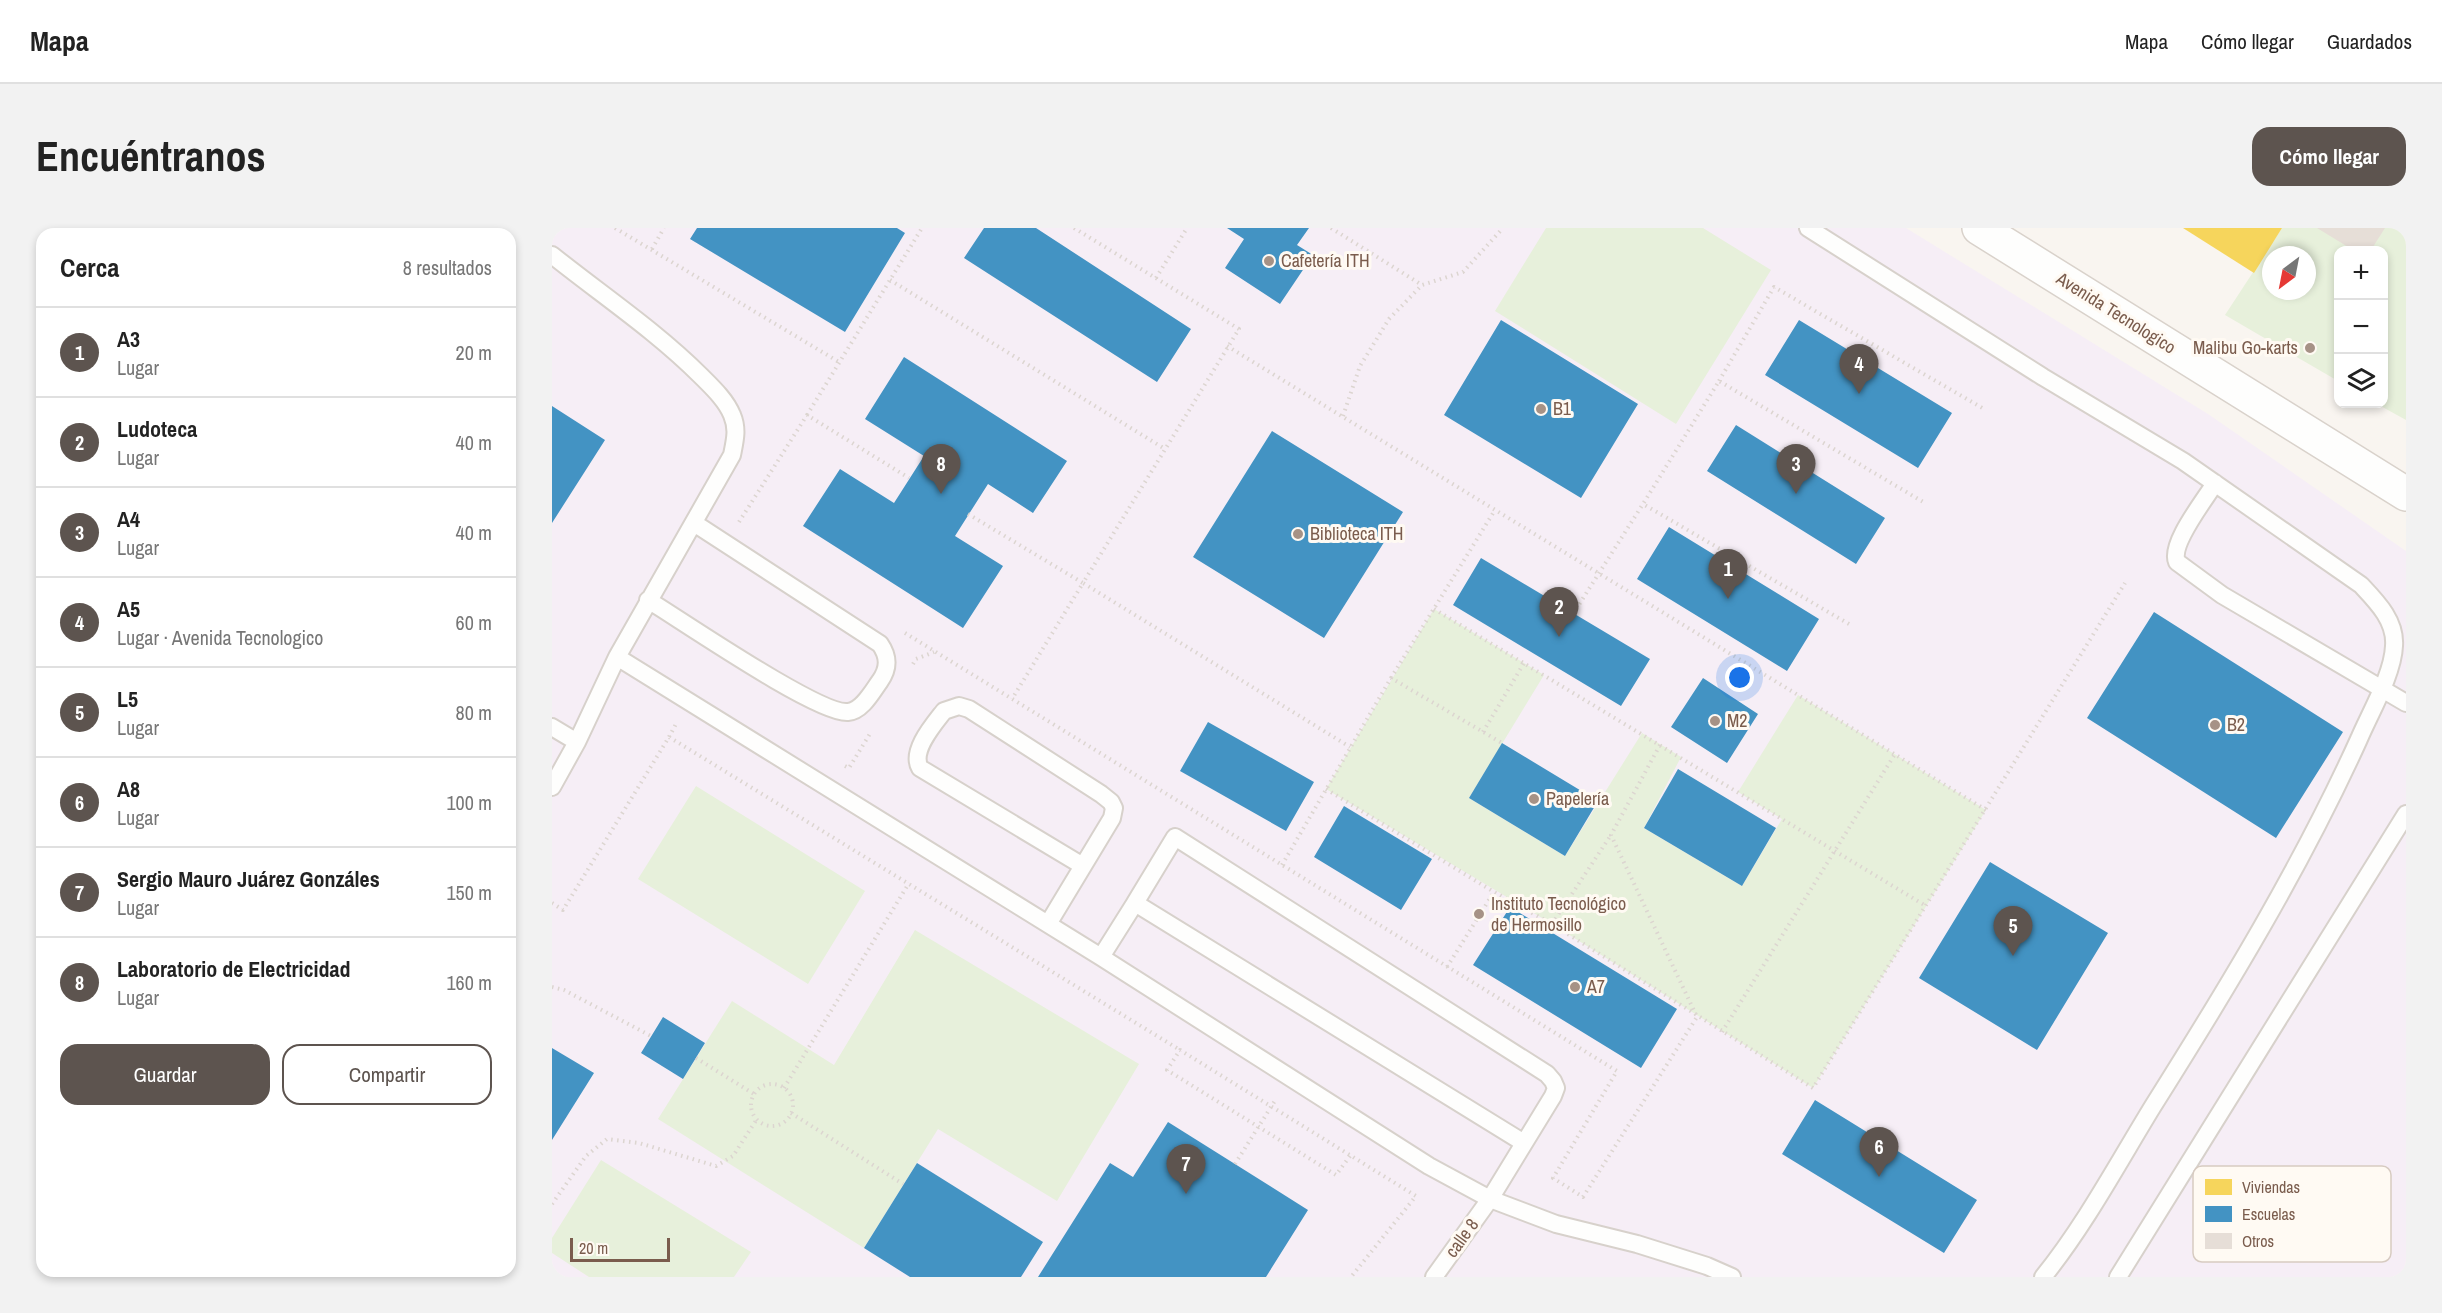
<!DOCTYPE html>
<html lang="es">
<meta charset="utf-8">
<style>
:root{--surface:#fff;--page:#f2f2f2;--text:#222;--muted:#767676;--line:#e0e0e0;--accent:#5d544f}
body{margin:0;font-family:"Archivo Narrow",sans-serif;background:var(--page);color:var(--text)}
.controls{position:absolute;right:18px;top:18px;display:grid;overflow:hidden;border-radius:12px;box-shadow:0 3px 9px #0003}
.controls button{width:54px;height:54px;display:grid;place-items:center;padding:0;border:0;border-bottom:2px solid var(--line);background:var(--surface);color:var(--text);font:30px sans-serif}
.compass{position:absolute;left:1710px;top:18px;width:54px;height:54px;border-radius:50%;background:var(--surface);box-shadow:0 3px 9px #0003;rotate:212deg}
.scale{position:absolute;left:18px;bottom:15px;width:100px;box-sizing:border-box;padding-left:6px;border:3px solid #7a5c4d;border-top:0;font-size:16px;line-height:21px;white-space:nowrap;color:#7a5c4d;-webkit-text-stroke:4px #fffaf3;paint-order:stroke}
.you{position:absolute;left:1188px;top:450px;width:21px;height:21px;margin:-15px;border:4px solid #fff;border-radius:50%;background:#1a73e8;box-shadow:0 0 0 9px #1a73e833}
.badge{display:grid;place-items:center;width:39px;height:39px;border-radius:50%;background:var(--accent);color:#fff;font-size:20px;font-weight:700}
.pin{position:absolute;translate:-50% -50px;filter:drop-shadow(0 2px 3px #0008)}
.pin::after{content:'';position:absolute;top:32px;width:21px;height:18px;background:inherit;clip-path:polygon(0 0,100% 0,50% 100%)}
.list{margin:0;padding:0;list-style:none}
h2{display:flex;justify-content:space-between;align-items:center;height:78px;margin:0;padding:0 24px;font-size:26px}
h2 small{font-size:20px;font-weight:400;color:var(--muted)}
.list li{display:grid;grid-template-columns:39px 1fr auto;gap:18px;align-items:center;box-sizing:border-box;height:90px;padding:0 24px;border-top:2px solid var(--line)}
.list b{display:block;font-size:22px;white-space:nowrap}
.list p{margin:0;font-size:20px;white-space:nowrap;color:var(--muted)}
.list em{font-size:20px;font-style:normal;color:var(--muted)}
.actions{display:flex;gap:12px;padding:18px 24px}
.actions a{flex:1;padding:14px 0;border:2px solid var(--accent);border-radius:18px;text-align:center;font-size:21px;color:var(--accent)}
.actions .main{background:var(--accent);color:#fff}
.icon{flex:none;width:33px;height:33px;fill:none;stroke:currentColor;stroke-width:2;stroke-linecap:round;stroke-linejoin:round}
.map{position:relative;flex:none;width:1854px;height:1049px;overflow:hidden;border-radius:18px}
header{display:flex;align-items:center;gap:36px;box-sizing:border-box;height:84px;padding:0 30px;background:var(--surface);border-bottom:2px solid var(--line)}
header strong{font-size:28px}
nav{display:flex;gap:33px;margin-inline-start:auto;font-size:21px}
.intro{display:flex;align-items:center;justify-content:space-between;box-sizing:border-box;height:144px;padding:0 36px}
h1{margin:0;font-size:42px}
.button{padding:15px 27px;border-radius:18px;background:var(--accent);color:#fff;font-size:21px;font-weight:700}
main{display:flex;gap:36px;padding:0 36px}
aside{flex:1;background:var(--surface);border-radius:18px;box-shadow:0 3px 9px #0003}
.map>svg:first-child{display:block}
</style>
<header>
<strong>Mapa</strong>
<nav><a>Mapa</a><a>Cómo llegar</a><a>Guardados</a></nav>
</header>
<div class="intro"><h1>Encuéntranos</h1><a class="button">Cómo llegar</a></div>
<main>
<aside>
<h2>Cerca<small>8 resultados</small></h2>
<ul class="list">
<li><span class="badge">1</span><div><b>A3</b><p>Lugar</p></div><em>20 m</em></li>
<li><span class="badge">2</span><div><b>Ludoteca</b><p>Lugar</p></div><em>40 m</em></li>
<li><span class="badge">3</span><div><b>A4</b><p>Lugar</p></div><em>40 m</em></li>
<li><span class="badge">4</span><div><b>A5</b><p>Lugar · Avenida Tecnologico</p></div><em>60 m</em></li>
<li><span class="badge">5</span><div><b>L5</b><p>Lugar</p></div><em>80 m</em></li>
<li><span class="badge">6</span><div><b>A8</b><p>Lugar</p></div><em>100 m</em></li>
<li><span class="badge">7</span><div><b>Sergio Mauro Juárez Gonzáles</b><p>Lugar</p></div><em>150 m</em></li>
<li><span class="badge">8</span><div><b>Laboratorio de Electricidad</b><p>Lugar</p></div><em>160 m</em></li>
</ul>
<div class="actions"><a class="main">Guardar</a><a>Compartir</a></div>
</aside>
<div class="map">
<svg width="1854" height="1049" viewBox="0 0 1854 1049">
<rect width="100%" height="100%" fill="#f9f5f0"/>
<!-- education -->
<path fill="#f6eef6" d="M0,0H1354L1656,186L1854,323V1049H0Z"/>
<!-- green -->
<path fill="#e7f0db" fill-rule="evenodd" d="M994,0H1151L1219,42L1124,196L943,83Z
M1730,0H1854V192L1825,176H1832V22H1786V153L1673,87ZM1719,27H1755V63H1719Z
M882,381L992,447L917,570L1013,628L1090,505L1129,529L1092,600L1190,658L1230,591L1186,564L1246,467L1434,582L1261,860L1000,696L774,561Z
M144,558L313,663L256,756L86,651Z
M363,702L587,836L505,973L386,901L312,1020L106,891L180,773L282,837Z
M49,932L199,1024L182,1049H37L0,1025V1010Z"/>
<!-- homes -->
<path fill="#f6d55c" d="M1631,0H1730L1702,45Z"/>
<!-- schools -->
<path fill="#4393c3" d="M145,0H345L353,5L293,104L138,11Z
M432,0H484L639,101L605,154L412,30Z
M675,0H757L745,17L761,27L728,76L673,40L692,11Z
M949,92L1086,176L1029,270L892,187Z
M1247,92L1400,185L1366,240L1213,147Z
M352,129L515,233L481,285L436,256L403,308L451,338L411,400L251,298L288,241L342,275L372,228L313,191Z
M0,178L53,212L0,295Z
M1184,197L1333,290L1304,336L1155,243Z
M720,203L851,284L772,410L641,329Z
M1117,299L1267,391L1235,443L1085,351Z
M929,330L1098,431L1069,478L901,377Z
M1602,384L1791,504L1724,610L1535,490Z
M1151,450L1206,486L1175,535L1119,499Z
M656,494L762,554L734,603L628,543Z
M950,515L1046,573L1013,628L917,570Z
M1126,541L1224,600L1190,658L1092,600Z
M792,578L880,631L849,682L762,629Z
M1438,634L1556,705L1485,822L1367,750Z
M958,679L1125,781L1089,840L921,737Z
M111,789L153,815L131,851L89,825Z
M0,820L42,845L0,912Z
M1263,872L1425,972L1392,1025L1230,926Z
M616,894L756,982L714,1049H486L558,935L581,949Z
M365,935L491,1014L469,1049H358L312,1020Z"/>
<!-- building -->
<path fill="#e6ded7" d="M1765,0H1833L1819,22H1801Z"/>
<g fill="none" stroke-linecap="round" stroke-linejoin="round">
<!-- lane casing -->
<g stroke="#d7d1cb" stroke-width="20">
<path id="lane" d="M1256,0L1491,149L1631,233L1809,357C1825,374 1844,393 1842,418C1841,446 1818,485 1807,511C1749,639 1676,759 1601,878C1566,935 1533,997 1491,1049
M0,27C50,67 104,103 149,148C160,159 174,172 180,187C186,201 183,212 180,227L65,429
M1663,255C1653,272 1617,316 1625,334L1670,367L1854,475
M96,372C129,392 267,487 296,484C310,483 320,464 328,453C337,440 337,429 328,416L142,295
M0,499L25,514
M0,559L25,514L65,429L549,729L877,938L938,971L1004,996L1085,1016L1155,1038L1180,1049
M496,696L560,590L562,580L559,574L549,566L417,481L407,478L392,483C382,496 358,523 368,540L531,638
M549,729L583,675
M882,1049L938,971L1001,868L1004,860L1001,853L995,846L623,609L583,675L972,915
M1566,1049L1854,586"/>
</g>
<!-- secondary casing -->
<g stroke="#d9d2cb" stroke-width="36">
<path id="secondary" d="M1427,0L1854,266"/>
</g>
<!-- path -->
<path stroke="#dcd5d0" stroke-width="4" stroke-dasharray="1.5 4.5" stroke-linecap="butt" d="M63,0L287,134
M522,0L687,101L531,355L798,519
M779,0L870,57
M100,21L112,0
M604,50L635,0
M338,52L613,221
M675,118L1434,582
M1167,153L1222,59L1432,181
M255,187L370,0
M791,188L808,138L837,91L870,57L911,44L951,0
M416,286L531,355L460,471
M187,294L255,187L357,250
M882,381L1374,678
M1021,386L1091,276
M1297,396L1091,276L1167,153L1373,275
M353,405L1065,843L1001,950L1031,969L1145,789
M361,436L364,431L382,424
M839,450L943,282
M931,504L972,435
M117,509L125,494
M1108,517L1059,607L1145,789
M293,538L297,540L319,504
M774,561L942,664L1000,696L1261,860L1573,355
M730,637L839,450L950,515
M0,675L11,682L117,509L628,822
M1000,696L1059,607
M895,739L942,664
M0,759L12,762L99,808
M1170,804L1343,526
M144,830L202,866
M199 877a21 21 0 1 1 42 0a21 21 0 1 1-42 0Z
M232,860L357,655
M239,885L351,956
M798,928L784,947L615,842L628,822L864,968L799,1049
M683,936L724,871
M0,976L34,928L55,911L87,915L164,938L181,928L205,891"/>
<!-- lane -->
<use href="#lane" stroke="#fefefd" stroke-width="16"/>
<!-- secondary -->
<use href="#secondary" stroke="#fefefd" stroke-width="33"/>
</g>
<!-- markers -->
<g fill="#a69286" stroke="#fffaf3" stroke-width="2">
<circle cx="717" cy="33" r="6"/>
<circle cx="1758" cy="120" r="6"/>
<circle cx="989" cy="181" r="6"/>
<circle cx="746" cy="306" r="6"/>
<circle cx="1163" cy="493" r="6"/>
<circle cx="1663" cy="497" r="6"/>
<circle cx="982" cy="571" r="6"/>
<circle cx="927" cy="686" r="6"/>
<circle cx="1023" cy="759" r="6"/>
</g>
<g text-anchor="middle" stroke-width="6" stroke-linejoin="round" paint-order="stroke">
<!-- poi labels -->
<g font-size="18" fill="#7a5c4d" stroke="#fffaf3" text-anchor="start">
<text x="729" y="39">Cafetería ITH</text>
<text x="1746" y="126" text-anchor="end">Malibu Go-karts</text>
<text x="1001" y="187">B1</text>
<text x="758" y="312">Biblioteca ITH</text>
<text x="1175" y="499">M2</text>
<text x="1675" y="503">B2</text>
<text x="994" y="577">Papelería</text>
<text x="939" y="682">Instituto Tecnológico<tspan x="939" dy="21">de Hermosillo</tspan></text>
<text x="1035" y="765">A7</text>
</g>
<!-- street labels -->
<g font-size="18" fill="#7a5c4d" stroke="#fffaf3">
<text transform="translate(1564 85) rotate(32)" y="6">Avenida Tecnologico</text>
<text transform="translate(910 1010) rotate(-54)" y="6">calle 8</text>
</g>
</g>
<!-- legend -->
<rect x="1641" y="938" width="198" height="96" rx="9" fill="#fffaf3" stroke="#d7cbc1" stroke-width="1.5"/>
<rect x="1653" y="951" width="27" height="16" fill="#f6d55c"/>
<rect x="1653" y="978" width="27" height="16" fill="#4393c3"/>
<rect x="1653" y="1005" width="27" height="16" fill="#e6ded7"/>
<g font-size="16" fill="#7a5c4d">
<text x="1690" y="965">Viviendas</text>
<text x="1690" y="992">Escuelas</text>
<text x="1690" y="1019">Otros</text>
</g>
</svg>
<div class="controls">
<button>+</button>
<button>−</button>
<button><svg class="icon" aria-label="layers" viewBox="0 0 24 24"><path d="M12 4l9 5-9 5-9-5zM3 14l9 5 9-5"/></svg></button>
</div>
<svg class="compass" viewBox="-18 -18 36 36"><path d="M0-13l5 13h-10z" fill="#e53935"/><path d="M0 13l5-13h-10z" fill="#767676"/></svg>
<div class="scale">20 m</div>
<div class="you"></div>
<div class="pin badge" style="left:1176px;top:371px">1</div>
<div class="pin badge" style="left:1007px;top:409px">2</div>
<div class="pin badge" style="left:1244px;top:266px">3</div>
<div class="pin badge" style="left:1307px;top:166px">4</div>
<div class="pin badge" style="left:1461px;top:728px">5</div>
<div class="pin badge" style="left:1327px;top:949px">6</div>
<div class="pin badge" style="left:634px;top:966px">7</div>
<div class="pin badge" style="left:389px;top:266px">8</div>
</div>
</main>
